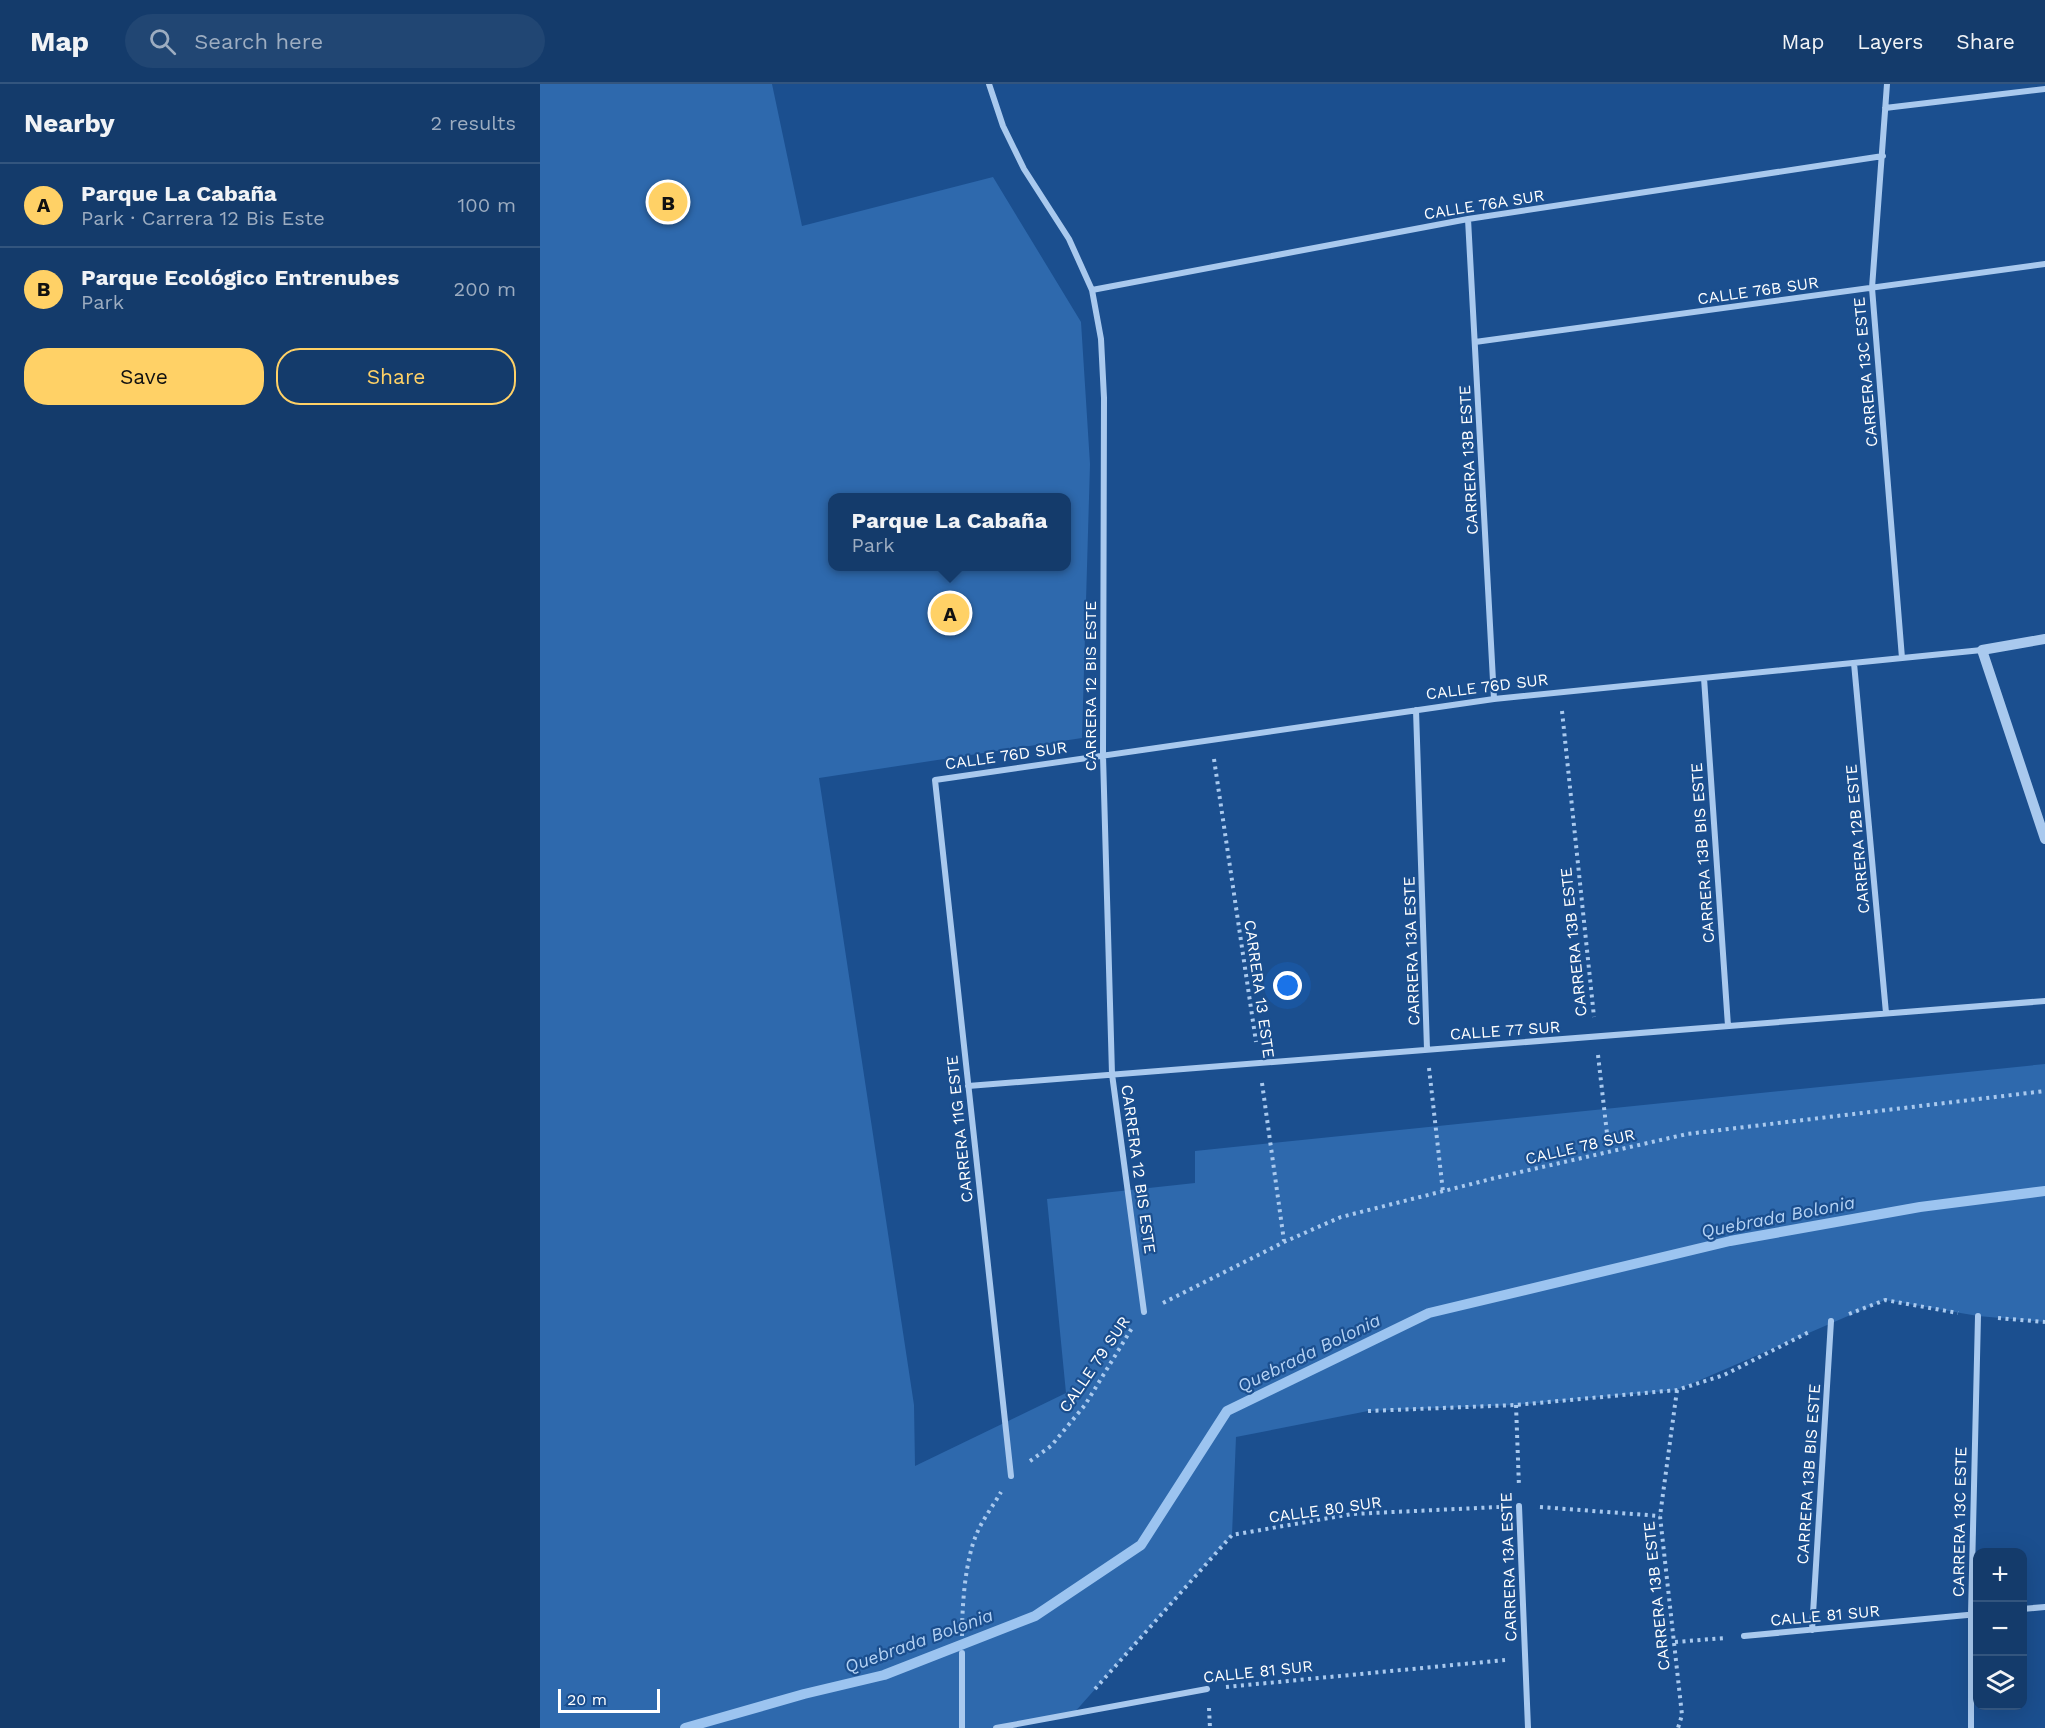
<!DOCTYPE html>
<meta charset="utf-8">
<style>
:root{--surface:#143b6b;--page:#214673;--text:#f1f3f6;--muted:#9dadc1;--line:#33557e;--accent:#ffd166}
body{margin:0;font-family:"Work Sans",sans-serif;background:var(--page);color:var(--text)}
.controls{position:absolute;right:18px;bottom:18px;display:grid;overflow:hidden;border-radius:12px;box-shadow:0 6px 24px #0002}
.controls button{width:54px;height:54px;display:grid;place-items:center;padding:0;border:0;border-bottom:2px solid var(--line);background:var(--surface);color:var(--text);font:30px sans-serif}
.scale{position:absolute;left:18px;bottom:15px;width:102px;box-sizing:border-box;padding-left:6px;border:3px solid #fff;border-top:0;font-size:16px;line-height:21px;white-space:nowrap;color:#fff;-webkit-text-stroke:4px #1b4f8f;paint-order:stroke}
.you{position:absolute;left:748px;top:902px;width:21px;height:21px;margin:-15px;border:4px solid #fff;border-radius:50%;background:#1a73e8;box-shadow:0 0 0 9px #1a73e833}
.badge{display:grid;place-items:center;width:39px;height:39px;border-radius:50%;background:var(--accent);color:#111;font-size:20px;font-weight:700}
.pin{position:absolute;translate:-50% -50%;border:3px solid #fff;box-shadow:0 2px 6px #0006}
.popup{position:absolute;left:288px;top:409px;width:243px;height:78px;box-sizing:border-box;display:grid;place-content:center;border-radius:12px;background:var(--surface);filter:drop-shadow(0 2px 4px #0005);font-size:20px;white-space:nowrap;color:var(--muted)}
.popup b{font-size:22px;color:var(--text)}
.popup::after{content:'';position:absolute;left:50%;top:100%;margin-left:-12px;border:12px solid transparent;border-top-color:var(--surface)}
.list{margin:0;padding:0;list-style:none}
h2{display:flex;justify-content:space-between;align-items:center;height:78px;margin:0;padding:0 24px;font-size:26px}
h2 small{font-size:20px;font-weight:400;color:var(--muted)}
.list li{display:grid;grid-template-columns:39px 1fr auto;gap:18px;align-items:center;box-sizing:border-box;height:84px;padding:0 24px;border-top:2px solid var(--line)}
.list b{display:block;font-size:22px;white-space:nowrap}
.list p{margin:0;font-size:20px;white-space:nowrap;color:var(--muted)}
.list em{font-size:20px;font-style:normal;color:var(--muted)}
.actions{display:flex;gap:12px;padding:18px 24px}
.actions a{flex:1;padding:14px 0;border:2px solid var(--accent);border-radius:24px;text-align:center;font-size:21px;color:var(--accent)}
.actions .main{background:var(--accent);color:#111}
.icon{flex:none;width:33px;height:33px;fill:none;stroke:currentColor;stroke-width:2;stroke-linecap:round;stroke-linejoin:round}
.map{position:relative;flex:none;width:1505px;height:1644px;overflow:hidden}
header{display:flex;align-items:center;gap:36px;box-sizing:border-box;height:84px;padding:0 30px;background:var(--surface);border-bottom:2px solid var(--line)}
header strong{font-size:28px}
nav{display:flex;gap:33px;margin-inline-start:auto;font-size:21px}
.search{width:420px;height:54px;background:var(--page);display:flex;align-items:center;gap:15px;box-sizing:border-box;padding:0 21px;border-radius:33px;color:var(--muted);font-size:22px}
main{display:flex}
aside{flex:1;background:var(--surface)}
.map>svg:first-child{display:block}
</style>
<header>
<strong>Map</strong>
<div class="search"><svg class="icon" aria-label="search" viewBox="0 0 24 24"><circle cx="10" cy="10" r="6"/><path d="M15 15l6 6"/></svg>Search here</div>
<nav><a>Map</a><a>Layers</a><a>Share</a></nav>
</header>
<main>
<aside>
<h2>Nearby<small>2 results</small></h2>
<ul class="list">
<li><span class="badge">A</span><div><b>Parque La Cabaña</b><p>Park · Carrera 12 Bis Este</p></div><em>100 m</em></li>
<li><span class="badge">B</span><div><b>Parque Ecológico Entrenubes</b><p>Park</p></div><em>200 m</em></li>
</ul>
<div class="actions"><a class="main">Save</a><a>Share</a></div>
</aside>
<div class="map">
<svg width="1505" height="1644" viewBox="0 0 1505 1644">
<rect width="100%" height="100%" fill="#1b4f8f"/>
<!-- green -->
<path fill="#2e69ad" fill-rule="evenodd" d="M0,0H232L262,142L453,93L541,238L550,380L542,654L279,694L374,1321L375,1382L526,1309L507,1115L655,1099V1067L1505,980V1238L1438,1232L1345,1216L1137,1306L976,1321L828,1327L696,1353L692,1451L533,1630L454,1644H0ZM293,414H527V482H293Z"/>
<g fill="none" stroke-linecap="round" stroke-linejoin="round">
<!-- stream -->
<path stroke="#9cc4f0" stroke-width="10" d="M145,1644L264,1610L344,1591L495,1532L601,1461L687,1327L889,1229L1190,1157L1380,1123L1505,1107"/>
<!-- path -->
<path stroke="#a9c9ee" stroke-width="4" stroke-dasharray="3 4.5" stroke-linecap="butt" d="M1022,627L1054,933
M674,675L716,958
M1058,971L1069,1067
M889,984L903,1108
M722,999L744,1157
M623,1219L744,1158L801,1133L963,1092L1147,1050L1505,1007
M1309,1230L1345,1216L1418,1229
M1458,1234L1505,1238
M1137,1306L1120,1432L1142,1631L1138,1644
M976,1321L979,1403
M828,1327L976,1321L1137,1306L1184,1291L1269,1248
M490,1377L511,1362L545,1321L592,1244
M1000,1423L1120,1432
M422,1552C422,1522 425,1476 437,1449C443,1435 453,1422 461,1408
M1135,1558L1185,1554
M686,1603L965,1576
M555,1605L692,1451L812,1430L959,1423
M669,1624L670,1644"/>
<!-- minor -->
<path stroke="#a9c9ee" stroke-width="6" d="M449,0L463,42L484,85L529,155L552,206L561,255L564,314L563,672L572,990L604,1228
M1347,0L1332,204L1362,574
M1345,24L1505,5
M928,135L954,615
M552,206L928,135L1343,72
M935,258L1505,180
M1314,579L1346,929
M1164,594L1188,942
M876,626L887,965
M428,1002L1505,917
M471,1392L395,696L954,615L1442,566
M979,1422L988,1644
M1482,1525L1505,1523
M1272,1546L1291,1237
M1204,1552L1438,1530
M422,1569V1644
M456,1644L667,1605
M1431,1644V1530L1438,1232"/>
<!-- tertiary -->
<path stroke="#a9c9ee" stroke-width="10" d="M1505,555L1442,566L1505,755"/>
</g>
<g text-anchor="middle" stroke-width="4.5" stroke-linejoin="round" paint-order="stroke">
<!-- street labels -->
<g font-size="16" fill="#fff" stroke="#1b4f8f">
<text transform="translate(944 120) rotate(-9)" y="6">CALLE 76A SUR</text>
<text transform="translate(1218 206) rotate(-8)" y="6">CALLE 76B SUR</text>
<text transform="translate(1325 288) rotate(-95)" y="6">CARRERA 13C ESTE</text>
<text transform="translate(928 376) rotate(-93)" y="6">CARRERA 13B ESTE</text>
<text transform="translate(550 602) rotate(-90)" y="6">CARRERA 12 BIS ESTE</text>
<text transform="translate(947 602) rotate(-7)" y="6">CALLE 76D SUR</text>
<text transform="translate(466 671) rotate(-8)" y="6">CALLE 76D SUR</text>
<text transform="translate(1317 755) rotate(-95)" y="6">CARRERA 12B ESTE</text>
<text transform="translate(1162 769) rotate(-94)" y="6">CARRERA 13B BIS ESTE</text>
<text transform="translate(1033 858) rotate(-96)" y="6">CARRERA 13B ESTE</text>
<text transform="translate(871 867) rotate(-92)" y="6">CARRERA 13A ESTE</text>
<text transform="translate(720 905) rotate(82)" y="6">CARRERA 13 ESTE</text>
<text transform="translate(965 946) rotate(-4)" y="6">CALLE 77 SUR</text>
<text transform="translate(419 1045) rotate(-96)" y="6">CARRERA 11G ESTE</text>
<text transform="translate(1040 1062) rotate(-13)" y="6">CALLE 78 SUR</text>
<text transform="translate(599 1085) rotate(82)" y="6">CARRERA 12 BIS ESTE</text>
<text transform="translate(554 1280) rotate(-56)" y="6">CALLE 79 SUR</text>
<text transform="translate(1268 1390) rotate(-86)" y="6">CARRERA 13B BIS ESTE</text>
<text transform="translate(785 1425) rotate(-8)" y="6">CALLE 80 SUR</text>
<text transform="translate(1419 1438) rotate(-89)" y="6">CARRERA 13C ESTE</text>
<text transform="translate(968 1483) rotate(-92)" y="6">CARRERA 13A ESTE</text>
<text transform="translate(1116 1512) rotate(-96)" y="6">CARRERA 13B ESTE</text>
<text transform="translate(1285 1531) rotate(-5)" y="6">CALLE 81 SUR</text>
<text transform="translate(718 1587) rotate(-6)" y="6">CALLE 81 SUR</text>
</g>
<!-- water labels -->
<g font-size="18" font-style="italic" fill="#b5d3f5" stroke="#1b4f8f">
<text transform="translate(1238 1133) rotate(-11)" y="6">Quebrada Bolonia</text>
<text transform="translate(769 1269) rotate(-26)" y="6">Quebrada Bolonia</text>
<text transform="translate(379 1557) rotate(-20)" y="6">Quebrada Bolonia</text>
</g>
</g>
</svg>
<div class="controls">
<button>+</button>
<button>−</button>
<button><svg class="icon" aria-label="layers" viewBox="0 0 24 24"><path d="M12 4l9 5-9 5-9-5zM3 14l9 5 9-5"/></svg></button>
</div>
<div class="scale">20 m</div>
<div class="you"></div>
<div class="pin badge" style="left:410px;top:529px">A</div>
<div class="popup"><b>Parque La Cabaña</b>Park</div>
<div class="pin badge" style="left:128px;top:118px">B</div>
</div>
</main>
